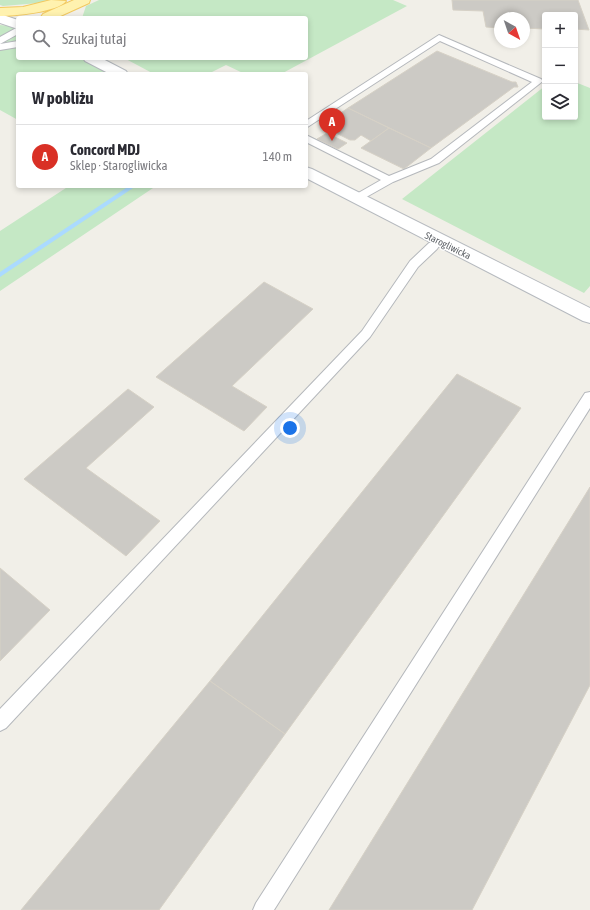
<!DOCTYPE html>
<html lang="pl">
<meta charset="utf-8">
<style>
:root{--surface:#fff;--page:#f7f7f7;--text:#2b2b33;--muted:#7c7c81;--line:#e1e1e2;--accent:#d93025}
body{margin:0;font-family:"Asap Condensed",sans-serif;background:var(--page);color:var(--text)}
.controls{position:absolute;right:12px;top:12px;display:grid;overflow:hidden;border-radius:4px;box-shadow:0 2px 6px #0003}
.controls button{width:36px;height:36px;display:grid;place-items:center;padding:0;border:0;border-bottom:1px solid var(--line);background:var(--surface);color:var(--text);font:20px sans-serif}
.compass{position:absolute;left:494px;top:12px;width:36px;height:36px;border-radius:50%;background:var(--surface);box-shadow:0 2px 6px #0003;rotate:140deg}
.you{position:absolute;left:290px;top:428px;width:14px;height:14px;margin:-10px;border:3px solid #fff;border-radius:50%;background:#1a73e8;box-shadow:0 0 0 6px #1a73e833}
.badge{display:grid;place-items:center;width:26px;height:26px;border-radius:50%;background:var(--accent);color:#fff;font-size:13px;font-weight:700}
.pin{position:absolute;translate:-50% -33px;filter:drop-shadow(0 1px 2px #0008)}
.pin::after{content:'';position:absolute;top:21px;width:14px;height:12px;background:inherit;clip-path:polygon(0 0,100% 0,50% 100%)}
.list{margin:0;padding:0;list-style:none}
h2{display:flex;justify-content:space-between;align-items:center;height:52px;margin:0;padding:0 16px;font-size:17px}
h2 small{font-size:13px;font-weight:400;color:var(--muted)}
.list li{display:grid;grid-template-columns:26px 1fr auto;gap:12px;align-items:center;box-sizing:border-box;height:64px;padding:0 16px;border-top:1px solid var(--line)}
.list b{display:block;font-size:15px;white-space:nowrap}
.list p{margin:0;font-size:13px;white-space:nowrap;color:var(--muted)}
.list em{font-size:13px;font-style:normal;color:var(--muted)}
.icon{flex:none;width:22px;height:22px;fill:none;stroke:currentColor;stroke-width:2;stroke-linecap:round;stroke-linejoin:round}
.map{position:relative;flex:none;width:590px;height:910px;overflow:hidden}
.search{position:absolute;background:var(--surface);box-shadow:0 2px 6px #0003;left:16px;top:16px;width:292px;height:44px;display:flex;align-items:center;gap:10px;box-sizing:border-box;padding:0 14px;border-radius:4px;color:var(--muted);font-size:15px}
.panel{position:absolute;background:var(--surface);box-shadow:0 2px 6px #0003;left:16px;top:72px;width:292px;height:116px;border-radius:4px}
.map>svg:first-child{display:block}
</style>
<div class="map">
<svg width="590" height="910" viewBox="0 0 590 910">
<rect width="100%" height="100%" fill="#f1efe8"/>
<!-- green -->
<path fill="#c5e8c5" d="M0,0H48L39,3L3,6L0,5Z
M99,0H393L407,6L281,74H245L226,65L208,74H154L124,58H306V18H82L86,6Z
M0,25L18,27V58H90L121,74H18V120L0,110Z
M575,82L590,88V286L584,293L402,199L545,86V117H575Z
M69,186H156L0,291V231Z"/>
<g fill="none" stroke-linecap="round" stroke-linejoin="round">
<!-- stream -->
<path fill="#aadaff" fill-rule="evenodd" d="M129,186H136L0,277V272Z"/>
</g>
<!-- building -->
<path fill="#cccac5" stroke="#d6d1c6" d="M452,0H578L589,30L575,29V15H545V29L524,28V18H500V28L486,27L483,11L453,10Z
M437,51L512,82H516L518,87H514L431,148L348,108Z
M348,108L389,128L371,141L361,135L355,140H350L322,126Z
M389,128L431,148L404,169L361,148Z
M327,133L347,143L338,149L317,139Z
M264,282L313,309L232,386L267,407L244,431L156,377Z
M457,374L521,408L285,734L210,681Z
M128,389L154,407L86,468L160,521L126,556L24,479Z
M590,487V685L472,910H329Z
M0,568L50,610L0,661Z
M210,681L285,734L159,910H21Z"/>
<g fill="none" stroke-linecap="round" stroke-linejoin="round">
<!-- lane casing -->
<g stroke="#b5b8bc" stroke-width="2">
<path id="lane" d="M18,27V34L0,44V37Z
M439,35L541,79L543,81L439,163L393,182L361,200H353L352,198L353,196L381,180L306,142V135L389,176L431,159L532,82L440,41L306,128V121Z
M18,41V47L0,50V44Z
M433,242L437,243L439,246L437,249L418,267L370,337L6,728L0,731V709L362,331L410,261L429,243Z
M590,392V408L274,910H253L256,903L585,393Z"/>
</g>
<!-- secondary casing -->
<g stroke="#b6babf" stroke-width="2">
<path id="secondary" d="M0,14L18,20V29L0,23Z
M83,58H101L126,71L128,74H110L85,61Z
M306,167L312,169L590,308V323L583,321L306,178Z"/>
</g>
<!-- primary casing -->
<g stroke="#f2c960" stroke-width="2">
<path id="primary" d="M51,0L66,1C59,12 13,16 0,16V8L23,7Z
M74,0H90L89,3L56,18L41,17L43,14Z"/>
</g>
<!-- lane -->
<use href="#lane" fill="#fff" fill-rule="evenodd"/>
<!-- secondary -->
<use href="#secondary" fill="#fff" fill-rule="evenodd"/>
<!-- primary -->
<use href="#primary" fill="#fff2af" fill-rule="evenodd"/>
</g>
<g text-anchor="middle" stroke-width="3" stroke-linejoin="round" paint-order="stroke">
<!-- street labels -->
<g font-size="10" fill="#5f6368" stroke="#fff">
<text transform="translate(448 245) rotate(26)" y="4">Starogliwicka</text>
</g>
</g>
</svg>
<div class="controls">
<button>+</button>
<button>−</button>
<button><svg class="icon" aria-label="layers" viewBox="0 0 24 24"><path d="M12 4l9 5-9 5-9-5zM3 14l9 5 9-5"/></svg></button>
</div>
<svg class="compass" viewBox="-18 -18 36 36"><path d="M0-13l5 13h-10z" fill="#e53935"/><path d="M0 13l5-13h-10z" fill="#7c7c81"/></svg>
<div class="you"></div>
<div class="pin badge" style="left:332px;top:141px">A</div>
<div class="search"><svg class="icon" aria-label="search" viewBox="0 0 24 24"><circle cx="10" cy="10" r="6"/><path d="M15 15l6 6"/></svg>Szukaj tutaj</div>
<section class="panel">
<h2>W pobliżu<small></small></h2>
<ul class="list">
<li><span class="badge">A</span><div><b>Concord MDJ</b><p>Sklep · Starogliwicka</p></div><em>140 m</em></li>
</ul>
</section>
</div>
